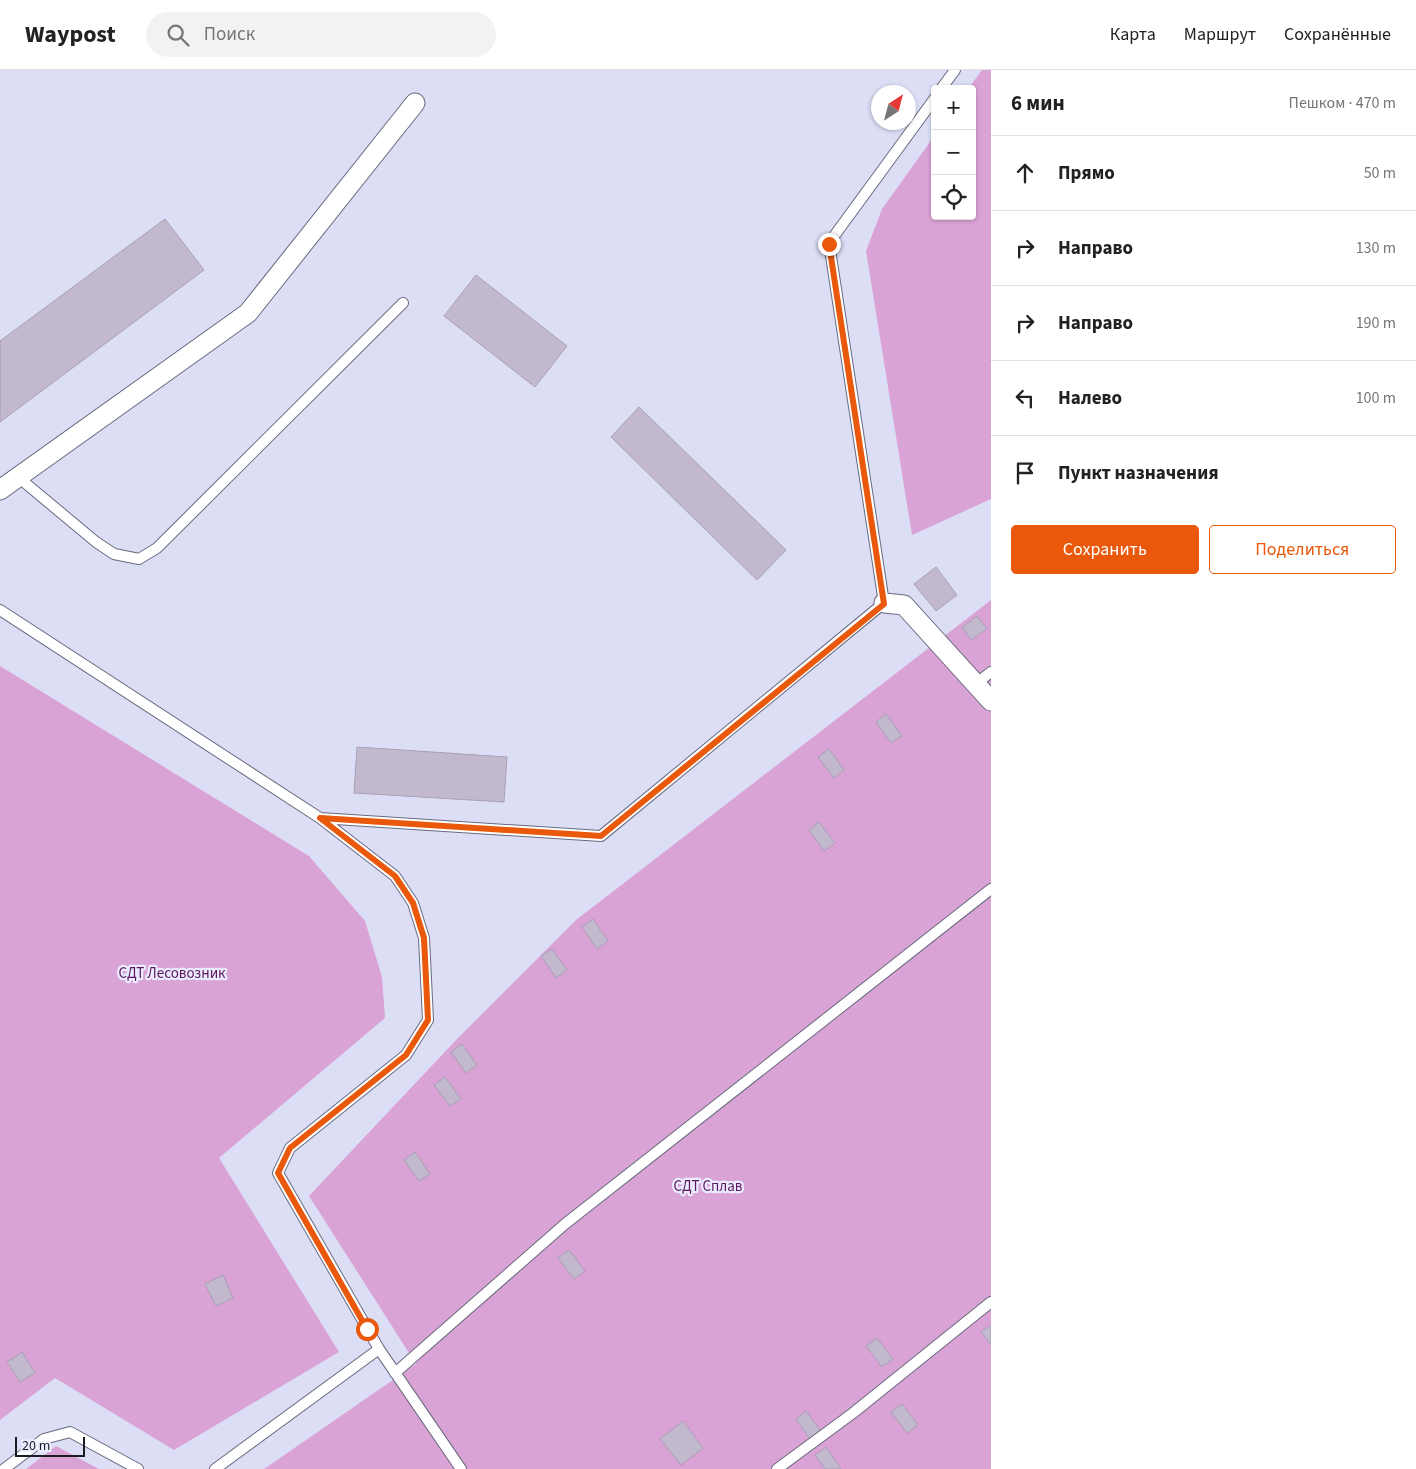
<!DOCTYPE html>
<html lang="ru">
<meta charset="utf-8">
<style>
:root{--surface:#fff;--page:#f2f2f2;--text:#222;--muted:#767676;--line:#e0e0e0;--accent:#ea580c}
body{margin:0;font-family:"Source Sans 3",sans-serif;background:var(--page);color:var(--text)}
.controls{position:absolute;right:15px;top:15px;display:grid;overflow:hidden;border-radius:5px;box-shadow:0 1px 4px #0004}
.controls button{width:45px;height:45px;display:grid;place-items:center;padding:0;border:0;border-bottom:1px solid var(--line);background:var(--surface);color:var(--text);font:25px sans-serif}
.compass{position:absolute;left:871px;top:15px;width:45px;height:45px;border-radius:50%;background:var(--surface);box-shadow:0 1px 4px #0004;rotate:36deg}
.scale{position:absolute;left:15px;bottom:12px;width:70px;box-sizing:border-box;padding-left:5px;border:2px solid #1b1b23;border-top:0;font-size:14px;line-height:18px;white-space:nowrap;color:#1b1b23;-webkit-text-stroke:4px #eaecff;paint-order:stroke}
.stop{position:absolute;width:15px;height:15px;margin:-11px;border:4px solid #ea580c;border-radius:50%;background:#fff}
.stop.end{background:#ea580c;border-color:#fff;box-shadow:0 1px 5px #0008}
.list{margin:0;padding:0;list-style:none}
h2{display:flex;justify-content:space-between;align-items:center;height:65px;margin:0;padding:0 20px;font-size:21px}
h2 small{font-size:16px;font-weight:400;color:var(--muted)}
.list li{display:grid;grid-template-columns:32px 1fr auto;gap:15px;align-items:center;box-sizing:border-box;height:75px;padding:0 20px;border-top:1px solid var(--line)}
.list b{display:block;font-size:19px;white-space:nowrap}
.list em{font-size:16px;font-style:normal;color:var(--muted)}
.actions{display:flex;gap:10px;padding:15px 20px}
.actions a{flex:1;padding:11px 0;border:1px solid var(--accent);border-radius:5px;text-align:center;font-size:18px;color:var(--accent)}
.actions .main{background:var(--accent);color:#fff}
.icon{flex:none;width:28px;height:28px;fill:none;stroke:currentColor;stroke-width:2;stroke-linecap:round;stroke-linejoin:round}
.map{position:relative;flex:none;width:991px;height:1399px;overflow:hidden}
header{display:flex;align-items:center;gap:30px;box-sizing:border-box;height:70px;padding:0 25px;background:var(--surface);border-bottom:1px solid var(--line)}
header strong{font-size:24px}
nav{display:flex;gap:28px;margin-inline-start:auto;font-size:18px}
.search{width:350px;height:45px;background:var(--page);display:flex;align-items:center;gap:12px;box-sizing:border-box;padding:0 18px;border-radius:28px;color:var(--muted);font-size:19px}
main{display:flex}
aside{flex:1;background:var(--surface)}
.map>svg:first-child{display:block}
</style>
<header>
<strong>Waypost</strong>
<div class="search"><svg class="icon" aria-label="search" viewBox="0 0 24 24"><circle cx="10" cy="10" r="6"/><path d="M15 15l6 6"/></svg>Поиск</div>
<nav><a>Карта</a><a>Маршрут</a><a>Сохранённые</a></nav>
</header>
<main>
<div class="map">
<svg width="991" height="1399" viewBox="0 0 991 1399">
<rect width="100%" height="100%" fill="#dcdef6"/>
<!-- green -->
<path fill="#daa3d6" d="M982,0H991V429L912,465L866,181L882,139L935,65V146H972V19H968Z
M991,530V1399H264L416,1294L309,1126L457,969L576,850Z
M0,596L309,786L365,851L382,907L385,948L219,1088L339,1282L174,1380L55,1308L0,1350Z
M56,1376L99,1399H26Z"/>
<!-- building -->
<path fill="#c2b9ce" stroke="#a99fb5" d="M165,149L204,200L0,352V271Z
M476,205L567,276L535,317L444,246Z
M639,337L786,480L757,510L611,367Z
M936,497L957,525L936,541L914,514Z
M977,546L987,559L971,570L962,557Z
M886,644L902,666L891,673L876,652Z
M357,677L507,687L504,732L354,723Z
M829,679L844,700L834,708L818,687Z
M819,752L835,773L824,781L809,760Z
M593,849L608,871L597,879L582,857Z
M552,879L567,900L556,908L541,886Z
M462,974L477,995L466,1003L451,982Z
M445,1007L461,1029L450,1036L434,1015Z
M415,1082L430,1104L419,1111L404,1090Z
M569,1180L585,1201L574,1209L558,1188Z
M223,1205L233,1228L216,1236L205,1214Z
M991,1255V1275L981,1262Z
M877,1268L893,1289L882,1297L866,1276Z
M22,1282L35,1303L20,1312L7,1292Z
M902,1334L918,1355L907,1363L891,1342Z
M806,1341L822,1363L811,1371L796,1349Z
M683,1351L703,1378L681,1395L660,1369Z
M826,1377L841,1399H825L815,1385Z"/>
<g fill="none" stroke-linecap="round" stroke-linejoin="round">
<!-- lane casing -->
<g stroke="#686a7e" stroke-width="12">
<path id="lane" d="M941,19L955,0
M18,407L96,472L114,484L139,489L157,478L403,233
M0,540L320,748L601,766L884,533L829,173L935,28
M977,613L991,602
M379,1279L461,1399
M395,1303L565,1154L991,819
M4,1399L44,1369L70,1362L138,1399
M215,1399L379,1279L278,1103L290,1078L406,985L428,950L424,868L413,833L395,806L320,748
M777,1399L853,1343L991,1232"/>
</g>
<!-- street casing -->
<g stroke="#686a7e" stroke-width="21">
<path id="street" d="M0,420L248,243L415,33
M884,533L904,535L991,631"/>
</g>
<!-- lane -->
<use href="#lane" stroke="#fff" stroke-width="10"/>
<!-- street -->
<use href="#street" stroke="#fff" stroke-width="19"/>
</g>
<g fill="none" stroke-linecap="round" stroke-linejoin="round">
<!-- route -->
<path stroke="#ea580c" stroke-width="6" d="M367,1259L278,1103L290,1078L406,985L428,950L424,868L413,833L395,806L320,748L601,766L884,534L829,174"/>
</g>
<g text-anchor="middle" stroke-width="4.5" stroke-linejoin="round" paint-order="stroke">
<!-- park labels -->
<g font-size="15" fill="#60165e" stroke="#eaecff">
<text x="172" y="908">СДТ Лесовозник</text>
<text x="708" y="1121">СДТ Сплав</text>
</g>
</g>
</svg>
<div class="controls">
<button>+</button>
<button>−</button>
<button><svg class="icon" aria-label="locate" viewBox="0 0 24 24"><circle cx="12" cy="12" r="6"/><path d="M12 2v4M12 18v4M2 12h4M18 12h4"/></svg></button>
</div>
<svg class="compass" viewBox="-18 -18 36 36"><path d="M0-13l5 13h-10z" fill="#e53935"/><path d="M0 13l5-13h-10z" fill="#767676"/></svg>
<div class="scale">20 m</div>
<div class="stop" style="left:367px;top:1259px"></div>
<div class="stop end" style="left:829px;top:174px"></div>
</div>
<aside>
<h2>6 мин<small>Пешком · 470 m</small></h2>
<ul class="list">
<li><svg class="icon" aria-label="ahead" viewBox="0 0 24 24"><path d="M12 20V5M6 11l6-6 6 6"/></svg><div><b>Прямо</b></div><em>50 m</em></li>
<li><svg class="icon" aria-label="right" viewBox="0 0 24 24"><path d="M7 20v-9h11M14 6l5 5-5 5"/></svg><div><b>Направо</b></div><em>130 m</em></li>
<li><svg class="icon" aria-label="right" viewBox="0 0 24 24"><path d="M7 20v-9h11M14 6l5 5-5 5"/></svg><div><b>Направо</b></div><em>190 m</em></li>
<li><svg class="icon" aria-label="left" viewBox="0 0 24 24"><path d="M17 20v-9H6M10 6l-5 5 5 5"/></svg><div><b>Налево</b></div><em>100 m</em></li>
<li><svg class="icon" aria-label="arrive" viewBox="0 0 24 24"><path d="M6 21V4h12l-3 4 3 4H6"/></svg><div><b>Пункт назначения</b></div></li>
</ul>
<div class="actions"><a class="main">Сохранить</a><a>Поделиться</a></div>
</aside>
</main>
